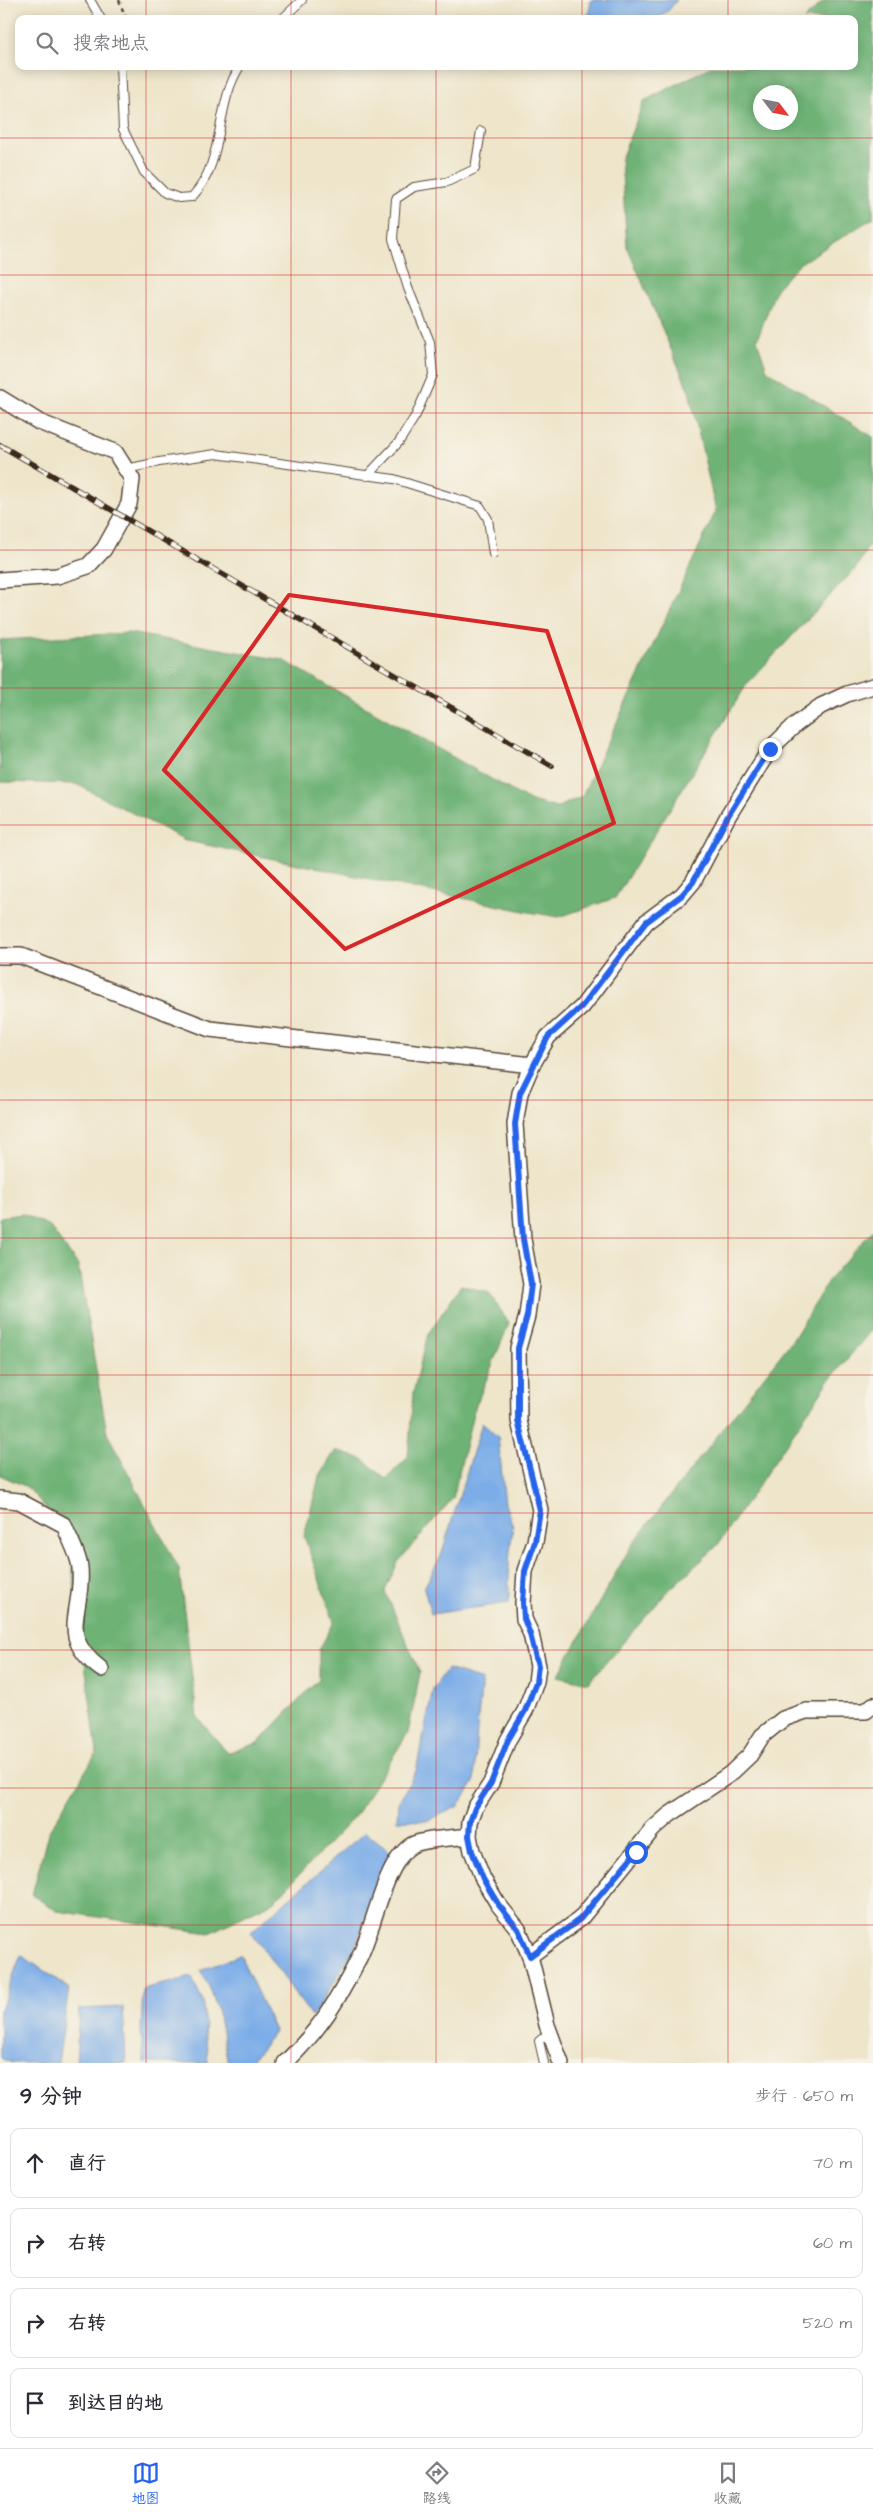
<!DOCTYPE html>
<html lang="zh">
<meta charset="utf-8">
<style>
:root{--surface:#fff;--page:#f2f2f3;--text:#2b2b33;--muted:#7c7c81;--line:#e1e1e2;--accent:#2563eb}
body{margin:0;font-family:"Architects Daughter","LXGW WenKai TC",sans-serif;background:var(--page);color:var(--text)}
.compass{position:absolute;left:753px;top:85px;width:45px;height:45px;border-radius:50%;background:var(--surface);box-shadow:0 2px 12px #0003;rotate:122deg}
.stop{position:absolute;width:15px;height:15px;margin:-11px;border:4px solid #2563eb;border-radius:50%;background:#fff}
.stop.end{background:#2563eb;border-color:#fff;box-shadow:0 1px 5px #0008}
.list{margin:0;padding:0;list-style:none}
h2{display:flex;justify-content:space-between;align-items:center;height:65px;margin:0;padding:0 20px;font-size:21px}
h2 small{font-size:16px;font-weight:400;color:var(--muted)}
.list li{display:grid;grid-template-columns:32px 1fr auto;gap:15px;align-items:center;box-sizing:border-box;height:70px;margin:0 10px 10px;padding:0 10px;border:1px solid var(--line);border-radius:10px}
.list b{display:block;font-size:19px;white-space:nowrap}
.list em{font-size:16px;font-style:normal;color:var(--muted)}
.icon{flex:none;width:28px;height:28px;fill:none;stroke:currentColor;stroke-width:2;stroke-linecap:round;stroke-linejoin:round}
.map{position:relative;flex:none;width:873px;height:2063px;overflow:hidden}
.search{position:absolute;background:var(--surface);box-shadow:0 2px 12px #0003;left:15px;right:15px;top:15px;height:55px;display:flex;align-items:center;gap:12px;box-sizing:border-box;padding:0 18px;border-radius:10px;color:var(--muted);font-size:19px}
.sheet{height:385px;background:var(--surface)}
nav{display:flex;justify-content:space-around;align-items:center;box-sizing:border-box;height:70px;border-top:1px solid var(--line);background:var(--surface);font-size:14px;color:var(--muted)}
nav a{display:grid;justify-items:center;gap:2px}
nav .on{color:var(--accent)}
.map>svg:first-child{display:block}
</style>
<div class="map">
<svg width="873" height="2063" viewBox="0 0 873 2063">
<rect width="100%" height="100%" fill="#f7f3e8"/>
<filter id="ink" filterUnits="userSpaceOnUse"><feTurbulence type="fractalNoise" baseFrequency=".02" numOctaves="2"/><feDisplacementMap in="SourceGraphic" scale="10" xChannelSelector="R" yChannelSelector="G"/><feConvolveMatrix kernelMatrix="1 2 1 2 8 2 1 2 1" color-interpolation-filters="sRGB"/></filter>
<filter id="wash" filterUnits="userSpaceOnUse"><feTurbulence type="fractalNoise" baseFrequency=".0096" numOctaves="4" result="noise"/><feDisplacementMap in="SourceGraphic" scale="20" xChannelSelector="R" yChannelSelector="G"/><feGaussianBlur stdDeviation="1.12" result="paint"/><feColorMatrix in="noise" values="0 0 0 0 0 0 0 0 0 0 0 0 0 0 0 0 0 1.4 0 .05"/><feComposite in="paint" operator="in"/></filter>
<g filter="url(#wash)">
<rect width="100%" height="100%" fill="#eee5ca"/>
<!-- forest -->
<path fill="#6eb276" stroke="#546e4a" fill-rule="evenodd" d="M825,0H873V218L799,264L776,289L757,340L767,370L873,437V538L856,568L747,684L615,898L559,917L529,912L187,841L76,784L0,782V640L129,633L283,660L528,800L556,808L582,796L716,511L689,391L627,247L621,159L644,101L712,66H854V19H804ZM760,92H790V122H760Z
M23,1214L50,1227L78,1265L107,1433L179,1569L197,1717L228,1753L258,1743L319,1679V1650L334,1622L304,1536L319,1477L335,1451L363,1459L386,1479L408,1457L413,1393L428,1334L461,1285L489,1293L509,1323L473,1413L453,1498L398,1562L385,1591L420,1673L408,1733L355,1816L273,1902L209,1933L57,1911L32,1895L48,1833L97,1752L67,1531L27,1487L0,1475V1217Z
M873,1230V1328L828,1382L717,1546L669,1590L588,1683L558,1676L631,1546L794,1338L828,1281Z"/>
<!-- water -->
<path fill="#7dade8" stroke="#5c6c83" d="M591,0H677L669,10L656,19H588Z
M482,1423L498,1437L505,1504L513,1526L509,1562V1603L431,1614L424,1588L441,1556Z
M447,1669L482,1680L477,1729L474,1783L457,1807L427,1821L397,1820L398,1803L416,1771L433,1689Z
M365,1832L390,1852L354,1950L312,2017L251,1932Z
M21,1955L69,1988L58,2063H12L0,2058V2010Z
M240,1955L275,2031L252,2060L247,2063H228C221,2031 219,1998 200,1971Z
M192,1977L203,2002L208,2063H144L141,2031L143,1989Z
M123,2007L126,2063H76L79,2009Z"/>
</g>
<g filter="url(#ink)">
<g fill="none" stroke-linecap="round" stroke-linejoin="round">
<!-- service casing -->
<g stroke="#564638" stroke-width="10">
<path id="service" d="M90,0L101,19
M282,19L302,0
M120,66L123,129L144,172L165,193L179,198L192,197C226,161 214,107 240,66
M126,469L159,462L216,454L394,479L480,506L488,519L493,554
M367,476L399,442L416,415L433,375L430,342L408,288L393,239L396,199L414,187L447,182L475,169L481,131
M544,2063L539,2041L550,2032"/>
</g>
<!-- minor casing -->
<g stroke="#564638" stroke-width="18">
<path id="minor" d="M0,398L39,422L115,452L132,479L129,504L104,549L88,566L57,576L0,580
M0,956H21L210,1029L532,1065
M0,1499L19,1501L64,1525C69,1538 79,1555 80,1568C84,1612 56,1636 101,1669
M530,1956L580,1919L653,1829L669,1815L730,1774L750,1755L762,1736L783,1719L806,1711H866L873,1705
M285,2063C321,2028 337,2002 359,1958C374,1928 385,1861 412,1845C423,1839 455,1838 469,1836
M561,2063L547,2025L530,1956L518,1929L498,1904L483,1879L472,1851L469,1836L470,1822L475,1808L491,1783L508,1740L525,1711L536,1682L538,1666L531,1634L524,1619L523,1603L525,1571L535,1542L540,1510L519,1421L518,1348L527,1316L531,1284L523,1239L515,1124L520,1093L532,1065L548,1037L582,1007L646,922L682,895L693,882L728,816L770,749L795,725L821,706L847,694L873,686"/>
</g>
<!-- path -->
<path stroke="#564638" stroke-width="2.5" stroke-dasharray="4 4" stroke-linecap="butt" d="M119,0L126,19"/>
<!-- service -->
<use href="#service" stroke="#fff" stroke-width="8"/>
<!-- minor -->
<use href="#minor" stroke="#fff" stroke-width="15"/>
<!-- rail casing -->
<g stroke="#3b2a1e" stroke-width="5.5">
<path id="rail" d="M0,445L552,766"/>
</g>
<!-- rail -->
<use href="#rail" stroke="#f7f3e8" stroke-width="4" stroke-dasharray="11" stroke-linecap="butt"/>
</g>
</g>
<g fill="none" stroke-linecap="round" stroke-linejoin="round" filter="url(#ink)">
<!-- route -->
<path stroke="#2563eb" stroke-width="6" d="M636,1852L580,1919L530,1956L518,1929L498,1904L483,1879L472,1851L469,1836L470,1822L475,1808L491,1783L508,1740L525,1711L536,1682L538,1666L530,1634L524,1619L523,1603L525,1571L535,1542L540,1510L518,1421V1348L527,1316L531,1284L523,1239L515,1124L520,1093L548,1037L582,1006L646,922L682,895L693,882L728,816L770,749"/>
</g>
<!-- marked area -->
<path fill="none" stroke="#d62828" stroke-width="4" stroke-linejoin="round" d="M289,595L547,631L614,823L345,949L164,770Z"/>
<!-- grid -->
<path fill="none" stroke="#d62828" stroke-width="1" stroke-opacity="0.55" d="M146,0V19M291,0V19M436,0V19M582,0V19M728,0V19M146,66V2063M291,66V2063M436,66V2063M582,66V2063M728,66V2063M0,138H873M0,275H873M0,413H873M0,550H873M0,688H873M0,825H873M0,963H873M0,1100H873M0,1238H873M0,1375H873M0,1513H873M0,1650H873M0,1788H873M0,1925H873"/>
</svg>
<svg class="compass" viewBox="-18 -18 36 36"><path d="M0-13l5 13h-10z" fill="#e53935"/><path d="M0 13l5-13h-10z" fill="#7c7c81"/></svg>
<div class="stop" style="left:636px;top:1852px"></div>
<div class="stop end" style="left:770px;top:749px"></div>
<div class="search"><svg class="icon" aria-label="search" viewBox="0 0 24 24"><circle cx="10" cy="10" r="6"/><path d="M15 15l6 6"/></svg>搜索地点</div>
</div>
<section class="sheet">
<h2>9 分钟<small>步行 · 650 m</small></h2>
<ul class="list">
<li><svg class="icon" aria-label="ahead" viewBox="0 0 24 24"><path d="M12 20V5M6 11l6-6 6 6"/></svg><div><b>直行</b></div><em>70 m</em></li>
<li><svg class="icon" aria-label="right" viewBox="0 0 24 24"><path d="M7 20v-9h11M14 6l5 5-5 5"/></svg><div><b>右转</b></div><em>60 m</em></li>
<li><svg class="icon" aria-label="right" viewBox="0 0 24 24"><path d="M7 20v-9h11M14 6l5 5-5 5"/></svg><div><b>右转</b></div><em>520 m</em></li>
<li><svg class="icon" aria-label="arrive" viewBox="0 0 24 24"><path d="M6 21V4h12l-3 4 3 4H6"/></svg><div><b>到达目的地</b></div></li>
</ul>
</section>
<nav>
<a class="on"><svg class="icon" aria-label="map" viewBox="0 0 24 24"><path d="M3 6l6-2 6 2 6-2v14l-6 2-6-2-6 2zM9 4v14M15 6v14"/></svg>地图</a>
<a><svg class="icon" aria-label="directions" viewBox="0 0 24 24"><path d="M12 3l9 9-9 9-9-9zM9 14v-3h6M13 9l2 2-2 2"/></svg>路线</a>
<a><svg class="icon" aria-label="saved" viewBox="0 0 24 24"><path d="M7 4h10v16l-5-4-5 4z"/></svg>收藏</a>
</nav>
